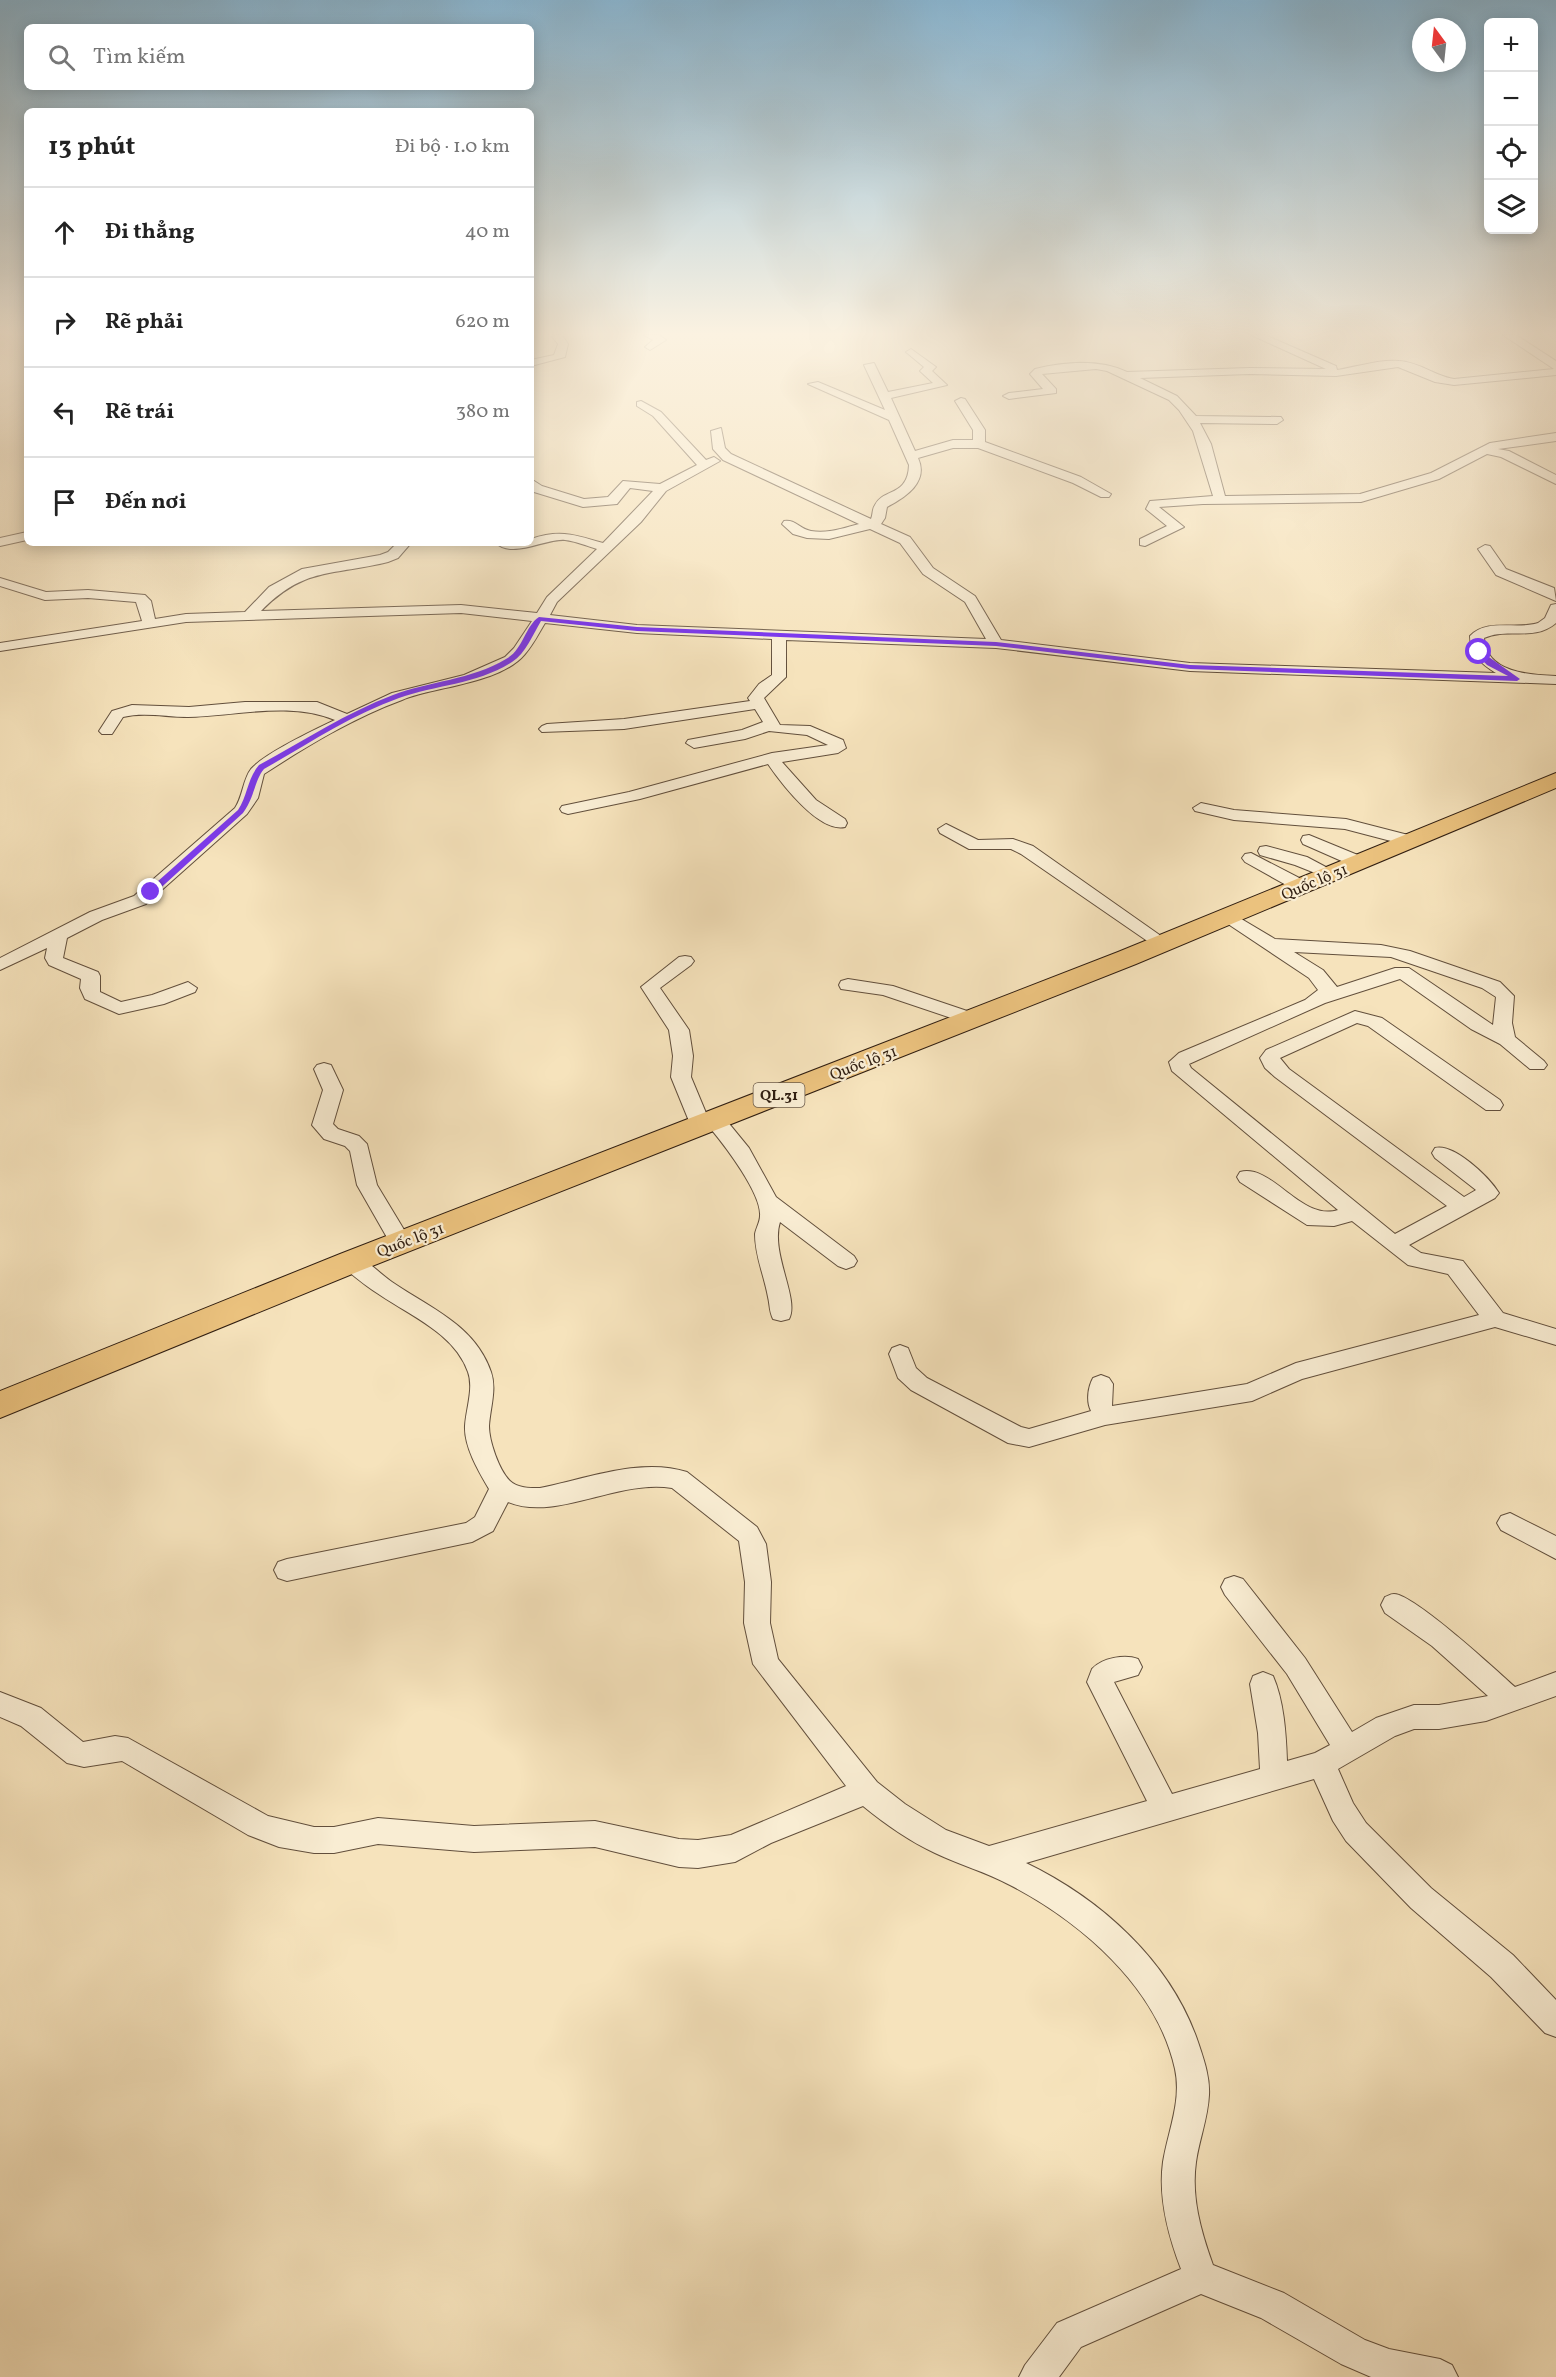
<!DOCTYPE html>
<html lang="vi">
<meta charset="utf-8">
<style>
:root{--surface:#fff;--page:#f6f6f6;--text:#222;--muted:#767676;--line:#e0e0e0}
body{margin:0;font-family:Vollkorn,serif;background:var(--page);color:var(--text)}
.controls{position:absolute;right:18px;top:18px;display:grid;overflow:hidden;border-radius:9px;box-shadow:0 3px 15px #0003}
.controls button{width:54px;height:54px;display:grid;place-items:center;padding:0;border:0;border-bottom:2px solid var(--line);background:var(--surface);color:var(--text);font:30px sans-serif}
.compass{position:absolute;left:1412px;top:18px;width:54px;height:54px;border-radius:50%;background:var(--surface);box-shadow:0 3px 15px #0003;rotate:345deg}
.stop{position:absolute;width:18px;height:18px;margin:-14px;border:4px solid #7c3aed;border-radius:50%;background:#fff}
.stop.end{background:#7c3aed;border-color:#fff;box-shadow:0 2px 6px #0008}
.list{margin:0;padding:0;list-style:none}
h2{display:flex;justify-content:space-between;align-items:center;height:78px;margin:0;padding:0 24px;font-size:26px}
h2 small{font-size:20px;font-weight:400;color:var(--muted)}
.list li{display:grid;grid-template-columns:39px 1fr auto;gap:18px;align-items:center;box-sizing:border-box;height:90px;padding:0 24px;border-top:2px solid var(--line)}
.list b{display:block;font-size:22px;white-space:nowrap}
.list em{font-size:20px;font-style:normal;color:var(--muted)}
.icon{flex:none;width:33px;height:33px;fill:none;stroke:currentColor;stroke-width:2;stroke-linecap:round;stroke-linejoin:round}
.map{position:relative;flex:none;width:1556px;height:2377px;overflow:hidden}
.search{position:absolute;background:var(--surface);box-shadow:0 3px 15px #0003;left:24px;top:24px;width:510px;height:66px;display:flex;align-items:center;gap:15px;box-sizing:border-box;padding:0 21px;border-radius:9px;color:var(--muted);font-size:22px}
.panel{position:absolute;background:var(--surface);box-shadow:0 3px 15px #0003;left:24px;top:108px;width:510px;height:438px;border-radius:9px}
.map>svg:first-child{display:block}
</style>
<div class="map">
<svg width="1556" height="2377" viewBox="0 0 1556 2377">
<rect width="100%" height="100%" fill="#f6e3bc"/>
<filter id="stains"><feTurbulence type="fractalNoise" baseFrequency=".00333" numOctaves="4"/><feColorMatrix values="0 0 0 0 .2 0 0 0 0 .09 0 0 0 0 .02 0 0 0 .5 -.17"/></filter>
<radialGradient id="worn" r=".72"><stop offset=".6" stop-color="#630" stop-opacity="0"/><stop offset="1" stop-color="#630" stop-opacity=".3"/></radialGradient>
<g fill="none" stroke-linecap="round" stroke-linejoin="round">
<!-- minor casing -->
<g stroke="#624f3c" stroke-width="2">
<path id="minor" d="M551,335H562L568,344L565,357L531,366V360L554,355L558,344Z
M644,335H659L666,340L650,350L645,347L653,340Z
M1251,335H1265L1336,366L1337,370C1356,367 1380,359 1399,361C1419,362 1435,376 1454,379L1554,369L1503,335H1516L1556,361V375L1454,385L1435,382L1398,367L1336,376L1249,374L1140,378L1177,396L1196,416L1281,417L1283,420L1277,424L1200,423L1211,444L1225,496L1360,494L1431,473L1490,443L1556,433V441L1498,449L1509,451L1556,475V484L1501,457L1487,454L1439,479L1361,502L1203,504L1159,507L1184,527L1145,546L1140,545V539L1167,526L1146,509L1150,501L1213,496L1193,431L1179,410L1169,400L1107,371L1096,369L1042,374L1056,389V393L1009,399L1003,396L1009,393L1043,389L1030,374L1035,369C1064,362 1100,359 1127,372L1249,368L1326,369Z
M911,349L936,367L932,371L947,385L891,398L915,451L953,440H973V430L955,401L961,398L965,399L985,430V442L1081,477L1111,494L1109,497H1101L1073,483L978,448H953L918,458C929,482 906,497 887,507L885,518L881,524L910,537L933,568L975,596L1001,640L1190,663L1496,673C1481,664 1470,654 1470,636C1487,618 1517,630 1538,623L1545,618L1551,605L1556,604V623C1534,642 1508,627 1484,638C1486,673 1530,675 1556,676V684L1190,671L996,648L786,640V677L764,698L780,725L810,726L843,740L846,748L838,753L782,762L816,800L845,819L847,823L845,827C819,833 781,783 768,764L640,799L568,814L562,812L560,809L562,806L629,792L772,753L828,745L807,735L769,731L745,739L694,748L686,743L688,740L742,730L763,722L755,709L624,729L542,732L539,729L542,726L547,724L624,719L750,701L748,698L759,684L772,675V639L637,633L545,623C539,633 533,645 525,654C500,684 436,686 402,700C353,718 307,746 264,774L258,798L247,814L146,904L102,920L67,938L63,958L98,972L100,976V992L121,1002L152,995L188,982L197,988L195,992L164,1004L119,1014L85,999L80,988L81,979L49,965L45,958L47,948L0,970V958L90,912L134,896L235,808C243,796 243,779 251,769C265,753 314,730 335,720C289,701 236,716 188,717C166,717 144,712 123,717L112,734H102L99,731L112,711L132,705L189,707L245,702H317L347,714L392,693L464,675L505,657L514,648L532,621L461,613L186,622L0,651V643L142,621L136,602L88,598L45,600L0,586V578L46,592L88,590L145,595L151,601L155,619L186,614L245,612L269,587L302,569L380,555L388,552L397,543H411L398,558L388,562C333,576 305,566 261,611L461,605L537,613L547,597L597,549C587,546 575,541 565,540C546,538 513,559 496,543H531V539C560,529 575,535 603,543L653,491L630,488L617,504L583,507L534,492L531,479L542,486L584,499L608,497L623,481L660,484L697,465L653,416L637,406V402L641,401L661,412L706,460L714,457L720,461L666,491L641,522L557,602L550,615L637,625L986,639L965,602L923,574L900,543L870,529L829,539L807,538L793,534L782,524L784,521C795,519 800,529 811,531C827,534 844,528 859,524L723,460L713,449L711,431L721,428L725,448L731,454L871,519C873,515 872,509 875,505C883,488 908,497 909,465L889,420L808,384L818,382L885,410L864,365L874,363L888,392L933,383L920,371L924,367L906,352Z
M27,532V540L0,546V538Z
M1485,545L1490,546L1506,569L1554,588L1556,601L1496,575L1478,549Z
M1201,803L1234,810L1346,819L1416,837L1418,841L1410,846L1345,829L1234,820L1195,811L1193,808Z
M946,824L978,840L1013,839L1033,846L1171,943L1168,947H1156L1021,854L1011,849H969L940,833L938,829Z
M1309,835L1365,858L1368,862L1365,866H1353L1303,844L1301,840L1303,836Z
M1266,846L1307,857L1339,874L1330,879L1295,865L1260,855L1258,851L1260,847Z
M1251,853L1307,882L1310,886L1307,890H1295L1245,862L1242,858L1245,854Z
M1228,911L1275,939L1381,945L1410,951L1500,982L1514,996L1512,1023L1515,1037L1544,1061L1547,1065L1544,1069H1530L1500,1044L1471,1029L1400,979L1325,1003L1189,1064L1191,1068L1395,1234L1447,1206L1275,1077L1265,1068L1260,1058L1266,1050L1355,1011L1382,1018L1500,1100L1503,1105L1500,1110H1486L1368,1026L1357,1023L1280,1058L1289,1069L1464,1197L1476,1190L1435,1158L1432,1153L1435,1148C1454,1143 1489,1177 1499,1193L1495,1198L1409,1245L1421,1253L1463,1261L1503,1313L1556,1329V1345L1495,1327L1302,1379L1252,1401L1105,1425L1029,1447L1008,1443L911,1390L898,1378L889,1354L892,1348L900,1345L908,1348L916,1368L927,1378L1021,1427L1029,1429L1091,1411C1086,1401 1088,1387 1093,1378L1101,1375L1109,1378L1113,1384L1112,1406L1247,1384L1296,1363L1479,1315L1448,1274L1408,1265L1352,1221L1334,1226L1307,1225L1240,1182L1237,1177L1240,1172C1272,1163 1301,1222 1338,1210L1172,1071L1169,1062L1179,1053L1305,1000L1318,990L1309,978L1222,920L1219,916ZM1294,952L1391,957L1482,988L1496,997L1493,1025L1409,968H1395L1337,987L1323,970Z
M685,956L691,957L694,961L691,965L660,988L689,1030L693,1056L691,1077L706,1113L722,1115L749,1148L776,1197L854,1256L857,1261L854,1266L846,1269L838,1266L780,1222C770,1253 800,1299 789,1319L781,1321L773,1319C769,1311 770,1305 768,1297C764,1275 755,1256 755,1234C756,1228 760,1222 760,1216C762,1194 725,1146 711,1129L701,1133L694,1131L691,1126L671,1077L673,1056L669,1030L641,987L679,957Z
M848,979L893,986L979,1015L981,1019L972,1025L883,995L841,989L839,985L841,981Z
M324,1063L331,1065L343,1090L333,1124L338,1129L359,1136L367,1144L377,1185L412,1243L409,1248L401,1251L393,1248L357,1185L350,1151L345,1146L324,1139L312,1125L323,1090L314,1069L317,1065Z
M351,1254C367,1259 379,1273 392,1282C430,1308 475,1325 491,1372C497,1389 490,1409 489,1426C489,1441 499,1470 510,1481C517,1488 530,1488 540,1488C585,1479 641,1457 687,1472L757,1527L766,1544L771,1582L770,1623L778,1659L877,1782L905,1804L946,1830L989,1846L1147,1801L1087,1682L1092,1669C1102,1658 1125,1654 1138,1659L1142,1667L1138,1675L1114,1682L1172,1794L1260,1769L1258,1733L1250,1684L1253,1676L1263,1672L1273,1676C1284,1701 1286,1734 1287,1761L1315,1753L1330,1745L1287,1674L1225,1595L1221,1587L1225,1579L1234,1576L1243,1579L1305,1658L1352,1732L1376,1718L1414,1705H1439L1488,1696L1432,1646L1385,1613L1381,1605L1385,1597C1388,1596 1390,1594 1394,1594C1414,1594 1496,1670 1515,1687L1556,1672V1696L1486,1721L1439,1729H1414L1395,1736L1338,1769L1353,1803L1366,1823L1431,1888L1513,1955L1556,2000V2037L1545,2033L1491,1977L1411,1908L1346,1841L1333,1821L1314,1779L1026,1863C1101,1899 1171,1962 1198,2042C1204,2060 1210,2077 1209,2095C1208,2118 1199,2140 1196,2162C1191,2197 1201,2232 1213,2265L1284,2293L1365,2340L1389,2349L1440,2359L1452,2365L1458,2377H1371L1341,2364L1261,2318L1201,2294L1081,2347L1059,2377H1019L1025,2365L1057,2323L1181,2269C1168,2235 1158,2198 1163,2162C1168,2131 1182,2101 1175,2069C1157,1987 1081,1922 1010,1885C986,1872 960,1865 935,1853C909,1841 885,1824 863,1806L771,1843L735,1862L698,1868L679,1867L595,1847L474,1852L378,1844L334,1853H314L279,1847L248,1835L122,1761L84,1767L67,1763L21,1726L0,1717V1692L41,1708L83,1742L115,1736L128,1738L268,1816L314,1827H334L378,1818L474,1826L595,1821L679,1839L698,1840L731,1835L846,1786L753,1664L744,1623L745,1582L739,1541L672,1488C618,1479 556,1522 508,1502L493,1531L472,1542L287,1581L278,1578L274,1570L278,1562L287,1559L466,1523L475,1517L489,1489C479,1472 464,1447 465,1426C466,1409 474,1388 468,1372C455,1334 411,1316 380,1295C367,1287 355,1277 343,1267L340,1262L343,1257Z
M1510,1513L1556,1536V1559L1501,1530L1497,1523L1501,1516Z"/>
</g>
<!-- highway casing -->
<g stroke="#301e11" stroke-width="2">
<path id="highway" d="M1556,773V788L1136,964L362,1270L0,1418V1391L340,1254L1118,952Z"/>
</g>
<!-- minor -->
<use href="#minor" fill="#f9edd3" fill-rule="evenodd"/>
<!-- highway -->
<use href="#highway" fill="#ebc27e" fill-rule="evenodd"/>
</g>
<!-- sky -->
<linearGradient id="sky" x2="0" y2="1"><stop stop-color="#8ab8d5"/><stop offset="0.5" stop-color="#fbf2e1"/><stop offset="1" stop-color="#fbf2e1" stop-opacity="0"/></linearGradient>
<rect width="1556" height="668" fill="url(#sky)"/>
<!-- route -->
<path fill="#7c3aed" d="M539,617L637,627L996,642L1190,665L1508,676L1487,665L1475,652L1479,650L1520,679L1517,681L1190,669L996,646L637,631L541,621C533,634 526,653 512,662C478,684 436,685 399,698C351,715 308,744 264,769C254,781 255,797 243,813L154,894H148V890L238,810C248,795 247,779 259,765C303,741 346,713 393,695C430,681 471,680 506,659C523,650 525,626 539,617Z"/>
<g text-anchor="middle" stroke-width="4.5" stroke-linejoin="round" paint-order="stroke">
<!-- shield labels -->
<rect fill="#f9edd3" stroke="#6c5c4b" stroke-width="1.5" x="753.5" y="1083" width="51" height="24" rx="4.5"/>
<g font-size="15" font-weight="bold" fill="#301e11">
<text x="779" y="1100">QL.31</text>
</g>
<!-- street labels -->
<g font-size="16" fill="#301e11" stroke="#f9edd3">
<text transform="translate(1314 881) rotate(-23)" y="6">Quốc lộ 31</text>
<text transform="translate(863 1062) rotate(-21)" y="6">Quốc lộ 31</text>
<text transform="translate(410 1239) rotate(-21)" y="6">Quốc lộ 31</text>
</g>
</g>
<rect width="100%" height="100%" filter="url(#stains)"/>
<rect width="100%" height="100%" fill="url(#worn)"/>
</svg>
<div class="controls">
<button>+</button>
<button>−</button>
<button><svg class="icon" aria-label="locate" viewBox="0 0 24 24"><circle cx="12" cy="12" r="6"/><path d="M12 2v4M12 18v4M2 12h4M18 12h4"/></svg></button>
<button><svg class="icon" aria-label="layers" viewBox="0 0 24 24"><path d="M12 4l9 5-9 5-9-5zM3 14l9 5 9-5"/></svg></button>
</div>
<svg class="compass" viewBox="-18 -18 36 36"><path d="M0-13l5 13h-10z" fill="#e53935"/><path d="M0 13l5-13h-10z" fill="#767676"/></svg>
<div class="stop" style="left:1479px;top:652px"></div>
<div class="stop end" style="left:151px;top:892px"></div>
<div class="search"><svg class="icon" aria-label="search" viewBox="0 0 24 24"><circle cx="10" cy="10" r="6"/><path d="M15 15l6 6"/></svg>Tìm kiếm</div>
<section class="panel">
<h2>13 phút<small>Đi bộ · 1.0 km</small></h2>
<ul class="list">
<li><svg class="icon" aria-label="ahead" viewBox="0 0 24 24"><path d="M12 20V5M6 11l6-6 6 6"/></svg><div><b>Đi thẳng</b></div><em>40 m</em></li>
<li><svg class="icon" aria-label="right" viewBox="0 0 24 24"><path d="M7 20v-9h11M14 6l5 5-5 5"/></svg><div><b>Rẽ phải</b></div><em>620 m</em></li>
<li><svg class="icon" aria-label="left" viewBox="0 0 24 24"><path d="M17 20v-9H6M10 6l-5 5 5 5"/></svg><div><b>Rẽ trái</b></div><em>380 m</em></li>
<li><svg class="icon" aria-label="arrive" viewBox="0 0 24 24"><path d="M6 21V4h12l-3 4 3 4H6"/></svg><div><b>Đến nơi</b></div></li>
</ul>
</section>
</div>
